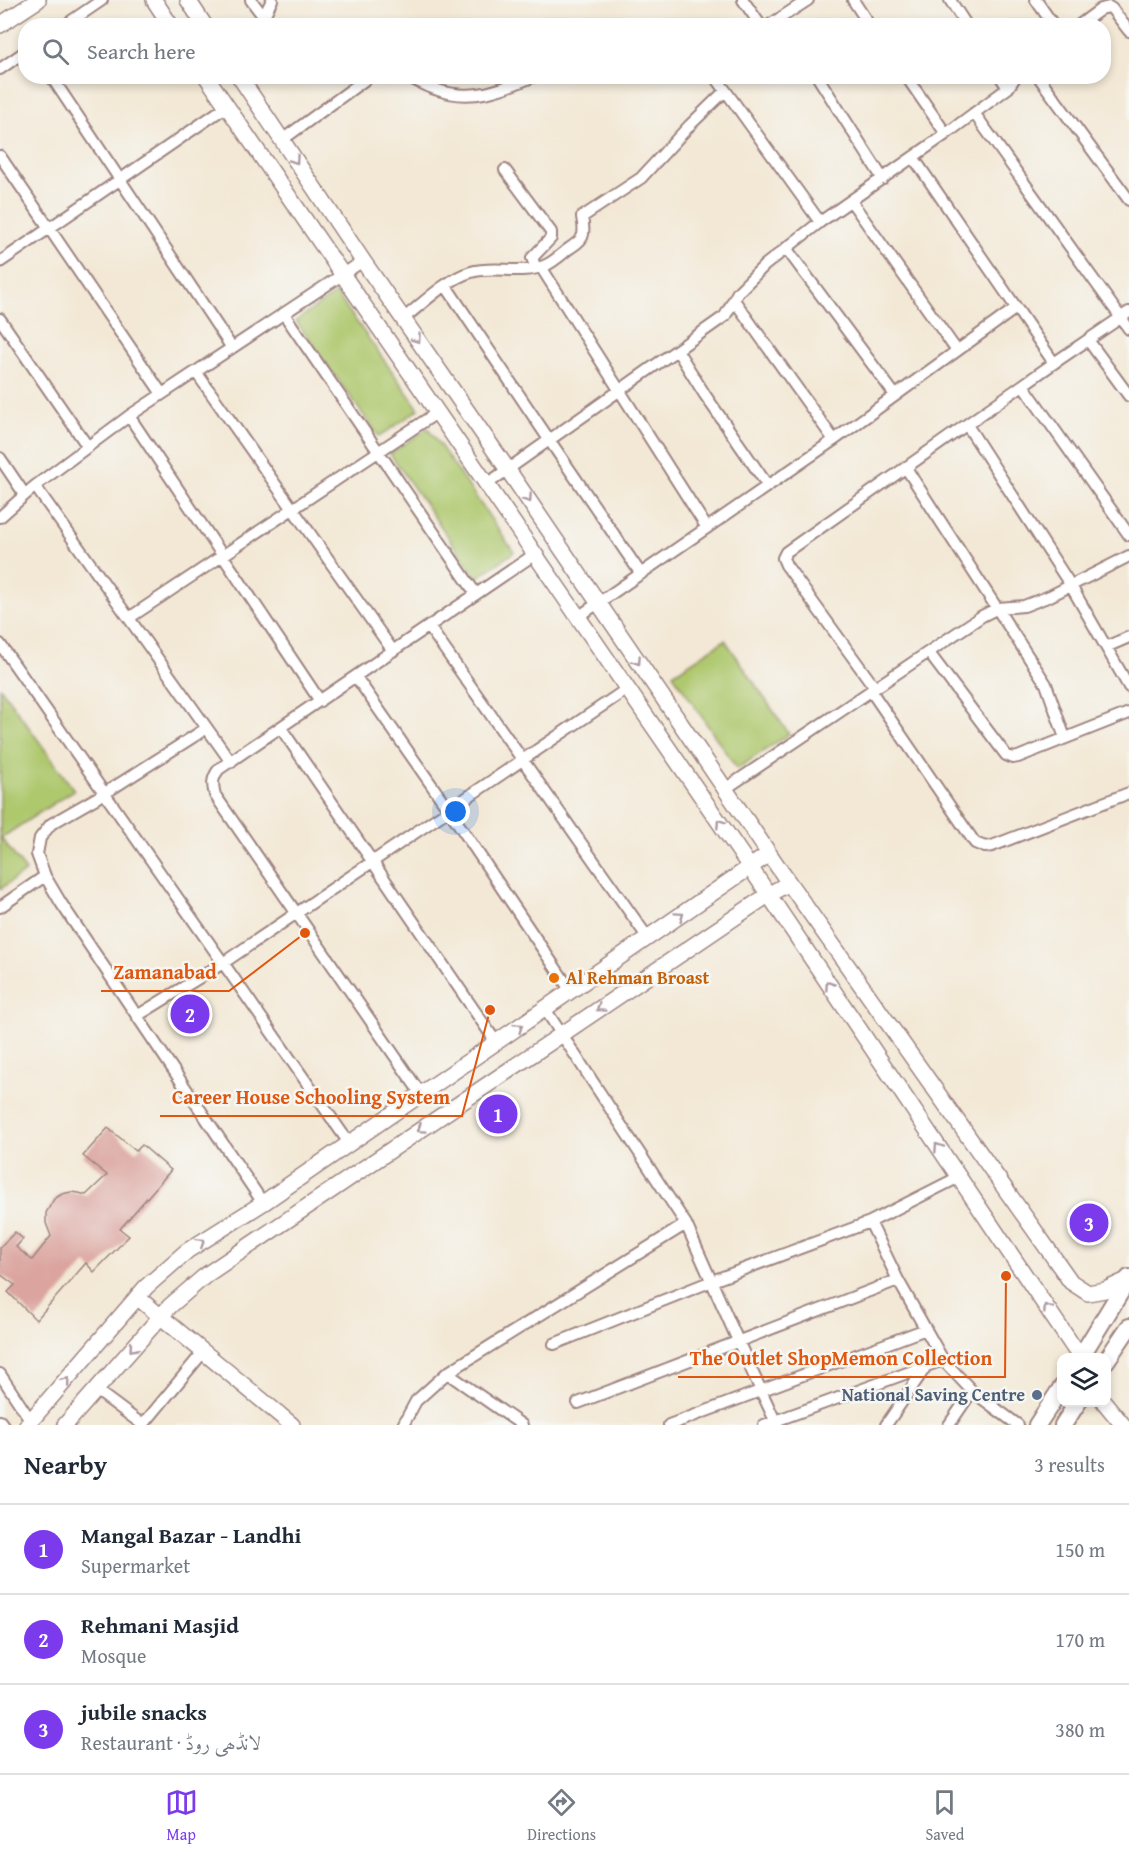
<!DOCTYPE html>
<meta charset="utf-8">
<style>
:root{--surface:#fff;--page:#f2f2f3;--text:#1f2937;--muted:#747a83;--line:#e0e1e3;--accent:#7c3aed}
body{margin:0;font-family:"Gentium Book Plus",Amiri,serif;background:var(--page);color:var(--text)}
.controls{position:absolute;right:18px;bottom:18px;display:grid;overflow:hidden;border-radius:12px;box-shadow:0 3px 9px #0003}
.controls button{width:54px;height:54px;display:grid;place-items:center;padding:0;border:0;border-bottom:2px solid var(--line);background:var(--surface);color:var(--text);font:30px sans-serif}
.you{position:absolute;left:456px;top:812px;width:21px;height:21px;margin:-15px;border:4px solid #fff;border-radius:50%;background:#1a73e8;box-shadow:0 0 0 9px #1a73e833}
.badge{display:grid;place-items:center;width:39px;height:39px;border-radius:50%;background:var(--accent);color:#fff;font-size:20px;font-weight:700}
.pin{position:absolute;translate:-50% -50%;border:3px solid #fff;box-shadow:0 2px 6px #0006}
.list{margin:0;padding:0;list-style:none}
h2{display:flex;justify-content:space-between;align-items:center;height:78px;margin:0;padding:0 24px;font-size:26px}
h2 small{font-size:20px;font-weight:400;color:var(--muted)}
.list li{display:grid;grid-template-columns:39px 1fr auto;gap:18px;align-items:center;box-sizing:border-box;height:90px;padding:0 24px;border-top:2px solid var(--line)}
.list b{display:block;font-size:22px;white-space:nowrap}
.list p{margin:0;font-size:20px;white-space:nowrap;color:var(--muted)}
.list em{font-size:20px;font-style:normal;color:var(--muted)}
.icon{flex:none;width:33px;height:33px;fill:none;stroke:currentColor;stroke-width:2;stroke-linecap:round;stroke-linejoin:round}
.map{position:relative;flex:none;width:1129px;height:1425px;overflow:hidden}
.search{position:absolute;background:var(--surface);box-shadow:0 3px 9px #0003;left:18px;right:18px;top:18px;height:66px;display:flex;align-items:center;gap:15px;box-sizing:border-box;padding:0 21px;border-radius:24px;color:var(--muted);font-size:22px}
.sheet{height:348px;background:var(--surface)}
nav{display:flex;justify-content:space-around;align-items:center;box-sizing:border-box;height:84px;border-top:2px solid var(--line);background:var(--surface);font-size:16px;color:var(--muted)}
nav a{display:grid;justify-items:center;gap:3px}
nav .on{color:var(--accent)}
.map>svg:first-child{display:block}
</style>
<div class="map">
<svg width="1129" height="1425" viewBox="0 0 1129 1425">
<rect width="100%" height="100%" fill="#f6f6f2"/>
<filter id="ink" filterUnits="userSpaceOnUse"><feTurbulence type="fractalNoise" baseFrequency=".0167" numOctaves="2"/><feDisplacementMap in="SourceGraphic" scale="12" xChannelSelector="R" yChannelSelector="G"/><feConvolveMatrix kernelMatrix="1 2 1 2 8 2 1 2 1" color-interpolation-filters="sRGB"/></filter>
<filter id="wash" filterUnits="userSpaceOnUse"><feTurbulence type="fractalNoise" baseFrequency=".008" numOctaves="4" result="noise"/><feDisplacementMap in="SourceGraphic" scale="24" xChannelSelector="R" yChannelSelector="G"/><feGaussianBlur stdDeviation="1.35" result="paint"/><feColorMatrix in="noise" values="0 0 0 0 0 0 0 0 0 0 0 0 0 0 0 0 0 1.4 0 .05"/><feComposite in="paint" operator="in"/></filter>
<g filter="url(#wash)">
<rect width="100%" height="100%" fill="#f3e8d5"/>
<!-- green -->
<path fill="#aec86d" stroke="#7c744c" stroke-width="1.5" d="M336,293L419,409L379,437L296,321Z
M428,428L514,552L477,578L390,454Z
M725,640L789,734L737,769L673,674Z
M0,687L74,790L1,838L26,871L0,889Z"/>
<g id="blocks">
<!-- building -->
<path fill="#dba49f" d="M108,1128L136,1151L142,1145L171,1170L120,1229L129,1236L94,1272L86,1263L36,1320L8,1292L15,1285L0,1274V1247L15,1232L23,1239L16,1247L32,1260L51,1236L46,1223V1213L54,1199L62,1194L71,1192L79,1193L86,1195L107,1175L83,1156Z"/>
</g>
</g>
<g filter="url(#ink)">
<use href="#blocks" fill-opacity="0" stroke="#9e8480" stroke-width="1.5"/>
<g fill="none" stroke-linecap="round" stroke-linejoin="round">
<!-- street casing -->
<g stroke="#9e8480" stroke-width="14">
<path id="street" d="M251,0L263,16
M743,0L761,26
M853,0L870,26
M950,0L967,26
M1036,0L1054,26
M64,26L102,0
M259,26L272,0
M768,26L808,0
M1078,26L1101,9L1109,7L1112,9L1129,31
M0,69L26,51
M51,76L232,348
M407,76C417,81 427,87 438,90C472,102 503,89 535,76
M715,76L820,222
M817,76L883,179
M906,76L946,134
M1000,76L1008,88
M1038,76L1129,200
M974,113L1129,329
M282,140L370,76
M0,156L162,394
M913,157L1054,363
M505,170L551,232V238L532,258L536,268
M851,201L957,351
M786,248L895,395
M0,262L227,106
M541,267L707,528
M446,286L550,441L641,574
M734,300L834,440
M284,314L476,594
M0,319L88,447
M403,319C422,304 447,279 471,272C494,265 521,275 544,266C552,263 560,256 567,250C583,239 586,238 582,217L641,178L690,125L725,91
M1088,340L1129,396
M677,350L705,395L768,486
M196,372L393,651
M1023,385L1129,535
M129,416L320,701
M967,425L1071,586L1129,687
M0,458L25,495
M906,468L1046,684L1065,738
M487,484L725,316L738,292L765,265L820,222L946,134L1008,88L1016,76
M35,486L231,762
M0,517L35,486L129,416L363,261
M578,617L834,440L1016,308
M129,618L438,412
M429,627L648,938
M0,644L349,1143
M1106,647L1129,637
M929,653L1006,755L1013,758L1018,757L1129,713
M356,677L449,810L571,991
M875,688L786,565L783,558L786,552L1054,363L1129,312
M871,691L975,843L985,847L992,846L1129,793
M281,728L496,1042
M725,789L982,616L998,608L1024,606L1050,596L1129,556
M45,876L61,903L137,1016L263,1203
M0,907L45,876L37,854L40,838L51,824L105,793L207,728
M545,1009L686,1224L738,1341L777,1425
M137,1016L223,963L627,689
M421,1094L215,795C212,784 212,778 219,769L535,554
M870,1222L898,1280L943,1360L972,1391L1018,1425
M554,1344L712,1281L870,1222L959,1177
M447,1373L522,1425
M0,1374L31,1421
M96,1390L143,1425
M578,1403L898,1280
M0,1421L3,1425
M143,1425L204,1351
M403,1425L416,1401L447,1373L686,1224
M669,1425L926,1329
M764,1425L943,1360
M886,1425L927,1365
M949,1425L972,1391"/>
</g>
<!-- secondary casing -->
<g stroke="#9e8480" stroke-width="18">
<path id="secondary" d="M154,0L171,26
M188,0L205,26
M0,25L38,0
M206,76L750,867L1080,1357
M239,76L363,261L508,470L789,883L1071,1282L1088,1293L1105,1290L1127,1280
M137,1297L292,1425
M1104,1402L1123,1425
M27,1425L146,1287L187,1251L263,1203L769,854
M65,1425L170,1306L206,1275L768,895L789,883"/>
</g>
<!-- primary casing -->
<g stroke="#9e8480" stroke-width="20">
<path id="primary" d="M1080,1358L1129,1278
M1106,1361L1129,1327
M1037,1425L1062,1387
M1063,1425L1078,1402"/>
</g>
<!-- street -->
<use href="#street" stroke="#fff" stroke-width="10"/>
<!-- secondary -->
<use href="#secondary" stroke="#fff" stroke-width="15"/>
<!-- primary -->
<use href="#primary" stroke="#fff" stroke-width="16"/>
</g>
<!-- one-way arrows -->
<defs><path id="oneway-chevron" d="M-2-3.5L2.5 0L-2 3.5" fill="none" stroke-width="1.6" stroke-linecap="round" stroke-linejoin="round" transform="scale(1.5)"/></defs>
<g stroke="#ae9aa0">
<use href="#oneway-chevron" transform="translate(295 160) rotate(56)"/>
<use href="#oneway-chevron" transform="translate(417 339) rotate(55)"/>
<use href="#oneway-chevron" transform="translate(528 499) rotate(56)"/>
<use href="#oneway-chevron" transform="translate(637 661) rotate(56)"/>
<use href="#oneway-chevron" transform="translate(720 823) rotate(-124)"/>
<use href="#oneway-chevron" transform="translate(680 916) rotate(-35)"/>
<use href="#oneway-chevron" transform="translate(829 985) rotate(-124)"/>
<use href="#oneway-chevron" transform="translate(600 1008) rotate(146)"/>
<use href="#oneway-chevron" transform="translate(519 1027) rotate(-35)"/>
<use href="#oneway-chevron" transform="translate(421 1129) rotate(146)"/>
<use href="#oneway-chevron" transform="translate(938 1147) rotate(-124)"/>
<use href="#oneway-chevron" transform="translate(201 1242) rotate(-32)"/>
<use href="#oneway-chevron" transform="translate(1047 1308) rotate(-124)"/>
<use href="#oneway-chevron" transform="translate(133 1348) rotate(131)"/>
<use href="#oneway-chevron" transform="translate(66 1381) rotate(-50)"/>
</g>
</g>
<!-- markers -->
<circle fill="#e8710a" stroke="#f6f6f2" stroke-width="2" cx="554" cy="978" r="6"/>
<circle fill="#5c6f8a" stroke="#f6f6f2" stroke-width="2" cx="1037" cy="1395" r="6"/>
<g text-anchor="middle" stroke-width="5" stroke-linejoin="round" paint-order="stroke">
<!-- food labels -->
<g font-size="18" font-weight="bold" fill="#c56008" stroke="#f6f6f2" text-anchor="start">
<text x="566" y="984">Al Rehman Broast</text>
</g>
<!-- service labels -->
<g font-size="18" font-weight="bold" fill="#4e5e75" stroke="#f6f6f2" text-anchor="end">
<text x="1025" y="1401">National Saving Centre</text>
</g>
</g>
<!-- callouts -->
<path fill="none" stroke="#e0560e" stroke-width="2" d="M305 933L229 991H101M490 1010L462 1116H160M1006 1276L1005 1377H678"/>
<g fill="#e0560e" stroke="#f6f6f2" stroke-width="2">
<circle cx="305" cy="933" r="6"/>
<circle cx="490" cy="1010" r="6"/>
<circle cx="1006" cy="1276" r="6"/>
</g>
<g font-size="20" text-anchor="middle" font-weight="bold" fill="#e0560e" stroke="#f6f6f2" stroke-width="5" stroke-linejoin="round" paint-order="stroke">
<text x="165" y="979">Zamanabad</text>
<text x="311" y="1104">Career House Schooling System</text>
<text x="841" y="1365">The Outlet ShopMemon Collection</text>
</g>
</svg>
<div class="controls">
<button><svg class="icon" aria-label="layers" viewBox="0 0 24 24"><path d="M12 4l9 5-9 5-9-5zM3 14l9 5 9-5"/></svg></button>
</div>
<div class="you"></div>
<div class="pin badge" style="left:498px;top:1114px">1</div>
<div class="pin badge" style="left:190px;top:1014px">2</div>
<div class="pin badge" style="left:1089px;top:1223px">3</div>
<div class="search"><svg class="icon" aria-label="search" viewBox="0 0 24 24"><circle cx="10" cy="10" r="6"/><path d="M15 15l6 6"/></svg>Search here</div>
</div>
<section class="sheet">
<h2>Nearby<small>3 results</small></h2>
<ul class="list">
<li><span class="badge">1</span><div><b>Mangal Bazar - Landhi</b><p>Supermarket</p></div><em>150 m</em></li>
<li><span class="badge">2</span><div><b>Rehmani Masjid</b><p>Mosque</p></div><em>170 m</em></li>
<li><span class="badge">3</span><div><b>jubile snacks</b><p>Restaurant · لانڈھی روڈ</p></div><em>380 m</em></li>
</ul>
</section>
<nav>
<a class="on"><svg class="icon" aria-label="map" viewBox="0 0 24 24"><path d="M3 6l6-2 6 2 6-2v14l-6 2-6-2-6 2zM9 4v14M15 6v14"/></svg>Map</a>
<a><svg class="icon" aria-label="directions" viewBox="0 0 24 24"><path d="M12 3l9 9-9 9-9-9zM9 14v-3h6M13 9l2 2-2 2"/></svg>Directions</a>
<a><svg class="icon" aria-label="saved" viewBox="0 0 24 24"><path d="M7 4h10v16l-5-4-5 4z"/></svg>Saved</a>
</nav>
